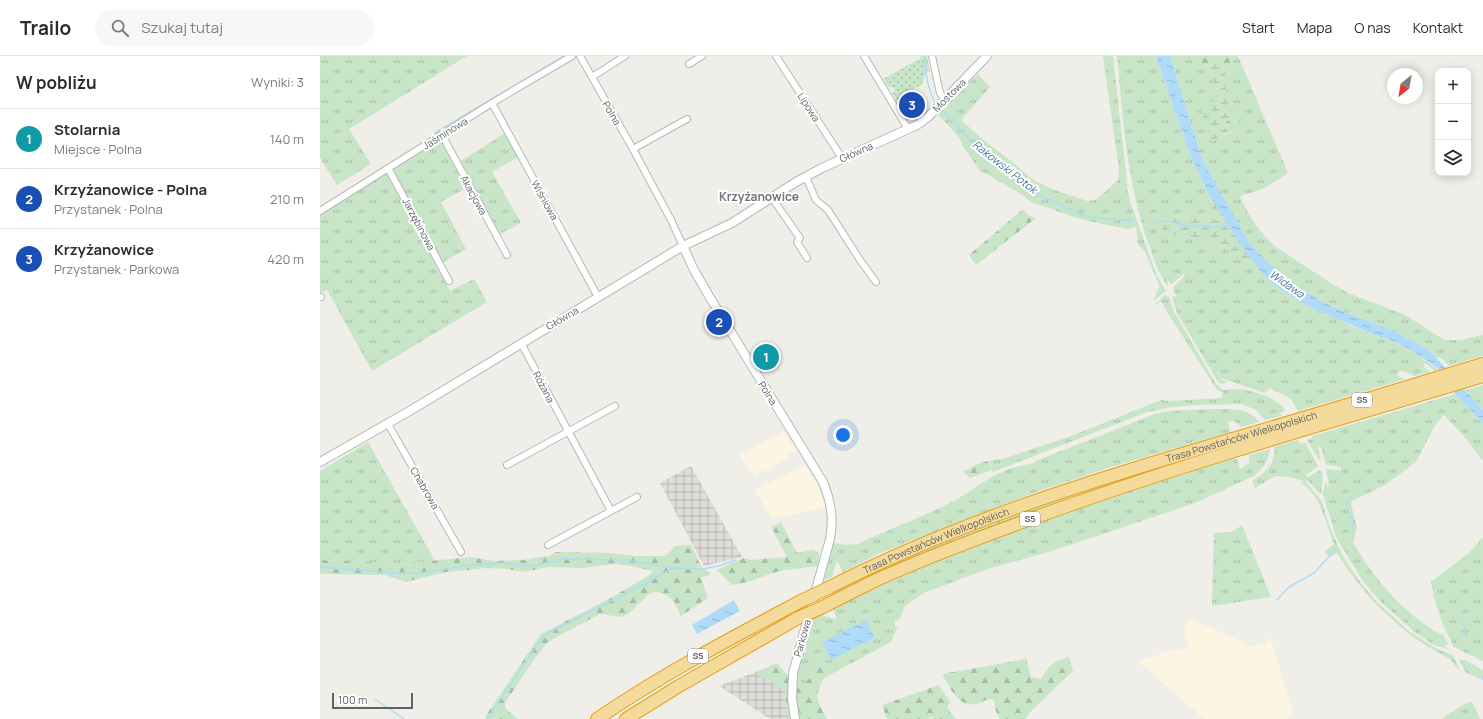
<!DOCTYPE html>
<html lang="pl">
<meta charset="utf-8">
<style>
:root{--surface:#fff;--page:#f7f7f7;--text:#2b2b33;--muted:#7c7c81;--line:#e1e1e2;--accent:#7c3aed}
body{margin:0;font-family:Manrope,sans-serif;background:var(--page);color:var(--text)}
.controls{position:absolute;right:12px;top:12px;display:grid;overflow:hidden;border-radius:8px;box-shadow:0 2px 10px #0003}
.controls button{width:36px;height:36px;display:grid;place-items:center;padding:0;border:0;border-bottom:1px solid var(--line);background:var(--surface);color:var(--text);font:20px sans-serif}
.compass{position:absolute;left:1067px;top:12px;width:36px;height:36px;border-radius:50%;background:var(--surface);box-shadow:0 2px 10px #0003;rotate:211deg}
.scale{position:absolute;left:12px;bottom:10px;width:81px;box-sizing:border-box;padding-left:4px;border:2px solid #5f6367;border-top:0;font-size:11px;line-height:14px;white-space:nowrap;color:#5f6367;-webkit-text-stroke:3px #fff;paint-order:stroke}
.you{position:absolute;left:523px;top:379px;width:14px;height:14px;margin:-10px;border:3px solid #fff;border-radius:50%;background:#1a73e8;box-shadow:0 0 0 6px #1a73e833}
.badge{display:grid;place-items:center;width:26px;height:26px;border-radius:50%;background:var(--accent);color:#fff;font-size:13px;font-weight:700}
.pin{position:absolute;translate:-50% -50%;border:2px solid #fff;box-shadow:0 1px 4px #0006}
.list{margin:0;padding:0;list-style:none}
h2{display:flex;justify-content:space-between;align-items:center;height:52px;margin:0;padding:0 16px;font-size:17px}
h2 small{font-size:13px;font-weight:400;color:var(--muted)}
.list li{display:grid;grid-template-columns:26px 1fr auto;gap:12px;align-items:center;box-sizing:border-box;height:60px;padding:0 16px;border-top:1px solid var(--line)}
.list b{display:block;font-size:15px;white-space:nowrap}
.list p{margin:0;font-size:13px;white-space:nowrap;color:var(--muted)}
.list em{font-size:13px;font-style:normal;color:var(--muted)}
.icon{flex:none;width:22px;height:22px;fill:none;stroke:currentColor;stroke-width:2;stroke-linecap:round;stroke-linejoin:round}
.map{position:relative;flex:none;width:1163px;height:663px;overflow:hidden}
header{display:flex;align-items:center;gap:24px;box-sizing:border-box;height:56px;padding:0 20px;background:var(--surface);border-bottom:1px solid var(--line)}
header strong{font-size:19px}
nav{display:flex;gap:22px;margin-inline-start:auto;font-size:14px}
.search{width:280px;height:36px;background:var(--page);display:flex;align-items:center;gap:10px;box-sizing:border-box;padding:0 14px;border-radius:22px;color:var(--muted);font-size:15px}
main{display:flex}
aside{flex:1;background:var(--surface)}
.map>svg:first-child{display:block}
</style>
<header>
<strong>Trailo</strong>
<div class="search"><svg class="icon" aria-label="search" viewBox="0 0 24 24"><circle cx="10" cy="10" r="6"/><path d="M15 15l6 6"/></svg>Szukaj tutaj</div>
<nav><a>Start</a><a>Mapa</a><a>O nas</a><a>Kontakt</a></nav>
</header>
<main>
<aside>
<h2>W pobliżu<small>Wyniki: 3</small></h2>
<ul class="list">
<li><span class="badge" style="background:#0f9aa8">1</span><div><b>Stolarnia</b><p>Miejsce · Polna</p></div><em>140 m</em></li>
<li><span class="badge" style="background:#1a4fb4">2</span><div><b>Krzyżanowice - Polna</b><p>Przystanek · Polna</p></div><em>210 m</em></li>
<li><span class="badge" style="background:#1a4fb4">3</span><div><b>Krzyżanowice</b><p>Przystanek · Parkowa</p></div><em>420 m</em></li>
</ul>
</aside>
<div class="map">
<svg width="1163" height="663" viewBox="0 0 1163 663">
<defs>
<pattern id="industrial-grid" width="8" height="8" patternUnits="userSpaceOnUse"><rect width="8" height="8" fill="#dfddda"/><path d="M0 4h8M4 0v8" fill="none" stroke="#b8b7b5"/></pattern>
<pattern id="grass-tufts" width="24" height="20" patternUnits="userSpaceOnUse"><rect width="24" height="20" fill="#c8e5c7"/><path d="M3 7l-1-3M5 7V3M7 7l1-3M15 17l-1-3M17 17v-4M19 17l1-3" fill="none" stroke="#a6bda5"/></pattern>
<pattern id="forest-firs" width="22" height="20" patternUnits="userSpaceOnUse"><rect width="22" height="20" fill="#c8e5c7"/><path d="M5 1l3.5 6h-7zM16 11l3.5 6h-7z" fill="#a6bda5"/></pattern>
<pattern id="wetland-marsh" width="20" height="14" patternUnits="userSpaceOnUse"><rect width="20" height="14" fill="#c8e5c7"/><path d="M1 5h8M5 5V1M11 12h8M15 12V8" fill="none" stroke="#a6bda5"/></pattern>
<pattern id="park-dots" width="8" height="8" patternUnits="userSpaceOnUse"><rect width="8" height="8" fill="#c8e5c7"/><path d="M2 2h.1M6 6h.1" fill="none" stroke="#a6bda5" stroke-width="1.8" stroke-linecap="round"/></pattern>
<pattern id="water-ripples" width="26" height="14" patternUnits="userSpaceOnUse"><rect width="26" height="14" fill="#b0dbf8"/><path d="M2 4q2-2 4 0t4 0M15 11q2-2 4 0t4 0" fill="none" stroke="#92b5cd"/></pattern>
</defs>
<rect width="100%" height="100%" fill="#f0eee8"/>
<!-- commercial -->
<path fill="#fcf5e2" d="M464,375L476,395L466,399L468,403L435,420L433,416L429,415L420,399Z
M485,409L490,418L489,419L497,429L505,451L451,463L435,433Z
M869,562L931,590L945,588L950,581L973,656L968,663H884L818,605L853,594L869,592L864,577Z"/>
<!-- industrial -->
<path fill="url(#industrial-grid)" d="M371,410L394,451L422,501L384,510L340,427Z
M436,616L465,635L468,663H450L399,630Z"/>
<!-- grass -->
<path fill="url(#grass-tufts)" d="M0,0H147L29,73L51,108L17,129L0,102Z
M600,0H607L610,15L605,18Z
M783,0H793L808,136L811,148L837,220L846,235L833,245L839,231L838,226L825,196L818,188L816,171L807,173L778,167L760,163L711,146L698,136L663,116H661L642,89L640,83L630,71L618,59L623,51L627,52L625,50L658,18L670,31L641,64L666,86L694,107L706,118L715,125L732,133L767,145L776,144L798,124L799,114Z
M797,0H836L869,96L887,135L884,137L898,162L895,165L863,161L838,159L844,178C877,182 902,184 928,207L932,204L941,216L1029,269L1057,280L1069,283L1089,293L1118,314L1115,315L1105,307L1103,310L1110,316L1095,320L1080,314L1077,320L1085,323L978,355L971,343L950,332L945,337L901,322L898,315L897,316L902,324L907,326L902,328L898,326L857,257L852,240L855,241L856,240L853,232L865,219L863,218L851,229L848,224H847L848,230C838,217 834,204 829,189C807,129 803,63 797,0Z
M850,0H878L881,9L885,11L890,6L897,42L891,86L917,73L918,58L915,59L906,36L905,18H909L912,0H918L968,117L946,131L937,135L920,140C928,160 940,177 956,191L1014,229L1028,237L1085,259L1123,283V284H1140L1163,279V300L1129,310L1120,301L1117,302L1106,292L1072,274L1030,258L1000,245L970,225L946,205L928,184L883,105Z
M185,77L198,101L172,116L201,167L180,178L141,105Z
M120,84L146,132L121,146L146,193L122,207L72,114Z
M66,117L130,235L154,223L167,246L52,315L7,234L0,237V159Z
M845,239H846L849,241L853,254L896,328L904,334C908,334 912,333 916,333C930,333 958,342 965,354L960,357L962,360L945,364L936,354L922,348L878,349L853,351L827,356L673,416L669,405L686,402L751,380L841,344L850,345L902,342L903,336L897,334L849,259L841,245L836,249L835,248Z
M1163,329V354L1146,334Z
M1135,338L1163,368V405L1143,379L1124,359L1115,369L1096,406L1065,429L1032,445L1031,448L1037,472L1033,486C1054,523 1083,557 1120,578H1123L1129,590L1126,588L1124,590L1131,594L1114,589L1097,578L1062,547L1042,524L1016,481L1003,438L1006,425L1007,430H1009L1006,413L1021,414V411L1006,409L1001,391H998L1001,407L987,384L992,382V380Z
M892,353C908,353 929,351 939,366L921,371L914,365H908L910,376L791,411L719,435L558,498L523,516L518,506L516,507L512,521L501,526L513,488L516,487L523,489L537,488L620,452L639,442L673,420L691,412L714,407L718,404L835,358L850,355Z
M978,384L980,388L985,386L998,410L986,419L987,421H988L1000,414L1003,419L1001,438L987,424L985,425L1002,445L1008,466L1022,499L1040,526L1056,545L1089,575L1117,593L1133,599L1141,617L1130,603L1108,591L1089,578L1066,558L1050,542L1028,514L1017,497L1010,501L1004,496L1014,488C1005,467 1002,441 981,427L984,425L969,421L955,420L935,432L932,425C945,417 956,408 954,391Z
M48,386L115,505L80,508L46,506L0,504V415Z
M917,387L918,389L512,542L514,532L633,479L707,451Z
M950,393C949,405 943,412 934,420L875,447L732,495L664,514L604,537L585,550L579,564L575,565V571L580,573H577L571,586L504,622L506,616L502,606L485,628L477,630L474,627L490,564L501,559L515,563L517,562L512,552L642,494L741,456L854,420L864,419L867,416L909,403H917L920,413L929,407V399Z
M922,469L951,541L892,550L894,477L912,476Z
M1163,481V605L1134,591L1123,569L1114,541L1111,526L1150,496Z
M1139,604H1145L1163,614V624L1146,617Z
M1151,646L1154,650L1160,663H1121L1146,647Z"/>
<!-- forest -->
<path fill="url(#forest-firs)" d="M878,0H912L909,18H905L899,3L892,4L885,11L881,9Z
M917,58L921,60L917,73L909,76L904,72V68Z
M703,153L708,159L716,162L656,209L649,199Z
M668,405L672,414L650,422L643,416L657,408Z
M461,466L477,497L493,494L499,497V510L464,514L449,518L432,525L412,529L397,514L423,502L431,504L467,501L451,471Z
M371,489L381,510L391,519L381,522L388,542L361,560L354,546L349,541L342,537L336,536L330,537L308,558L301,561L280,558L240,579L227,587L211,608L185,647V652L198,663H166L165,661L221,578L294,540L328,520L334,515L310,510L296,508L262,512L227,511L204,516L186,513L167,512L126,516L86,526L65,519L0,518V504L46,506L80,508L150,501L174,505L202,504L229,500L236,496L291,497L315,500H345L352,494L354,490Z
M749,601L753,615L711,655L705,663H680L676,655L674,644L669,643C665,644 661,647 657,648C638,652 630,631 622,618L706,603L711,621L721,623C730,609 732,605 749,601Z
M502,606L507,616C495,639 494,640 507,663H468L465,635L436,616L457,607L477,630L485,628Z
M619,629L630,646L627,652L636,663H613V660L608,663H567L562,649Z"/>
<!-- wetland -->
<path fill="url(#wetland-marsh)" d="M899,3L905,18L906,36L915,59L904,68V72L909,76L891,86L881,53L897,42L890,6L892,4Z
M887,135L932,204L928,207C902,184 878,182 844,178L838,159L863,161L895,165L897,162L884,137Z"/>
<!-- park -->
<path fill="url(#park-dots)" d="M601,2L605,18L602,29L593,33L595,37L588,41L592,48L583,50L581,53L572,36L575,35L573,31L570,32L563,23Z"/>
<!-- water -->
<path fill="url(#water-ripples)" d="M836,0H850L883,105L928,184L946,205L970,225L1000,245L1030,258L1072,274L1106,292L1113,298L1163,354V368L1135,338L1119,314L1110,307L1089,293L1069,283L1057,280L987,250L956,230L941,216L919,187L887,135L869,96Z
M414,544L420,555L377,578L372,569Z
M545,564L555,582L511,604L502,586Z"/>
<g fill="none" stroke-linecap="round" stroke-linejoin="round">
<!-- stream -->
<path stroke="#b0dbf8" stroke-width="1.5" d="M604,0C605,15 608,35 616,48
M620,52L650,84L720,139L766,161L813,165
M115,77L244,0
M836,166L849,165L867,170L898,171L909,169
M1031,477L1034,471L1027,449L1030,442L1035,438
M0,511L78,517H102L143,510L183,507L212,510L242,503L305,504L353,512L382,513L398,510L416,504
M957,544L969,531L994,517L1016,493
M1142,564L1147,583
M1162,620L1163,623
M55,643L84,663
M167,663L222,582L230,576L326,527L353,512"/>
<!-- minor casing -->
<g stroke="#b5b8bb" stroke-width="8">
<path id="minor" d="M260,0L313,93L351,164L363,190
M456,0L522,102
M544,0L588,73
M612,0L620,37L625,44
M369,8L382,0
M272,21L305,0
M172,47L278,241
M122,79L187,199
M313,93L367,63
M68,112L129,225
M486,121L496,144L508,154L540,204L556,226
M452,142L480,182L477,186L487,202
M0,155L172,47L252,0
M0,241H1
M201,287L291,455
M68,368L141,496
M187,409L295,350
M228,489L317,441"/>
</g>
<!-- tertiary casing -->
<g stroke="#b5b8bb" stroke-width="10">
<path id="tertiary" d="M363,190L374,214L389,240L503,426C511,445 514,462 510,483L473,617L472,643L475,663
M0,406L93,353L363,190L412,167L476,126L502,112L597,69L608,61L667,0"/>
</g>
<!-- motorway casing -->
<g stroke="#e59e13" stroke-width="14">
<g id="motorway">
<path id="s1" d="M508,532C637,466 776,423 916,382C998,358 1081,333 1163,308"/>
<path d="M503,551C523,541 543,530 563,521C624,494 687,471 750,449C886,401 1025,362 1163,320"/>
<path d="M277,663C343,618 413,581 483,544"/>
<path d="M306,663L359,630L478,562"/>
</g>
</g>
<!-- minor -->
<use href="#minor" stroke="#fff" stroke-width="6"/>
<!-- tertiary -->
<use href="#tertiary" stroke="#fff" stroke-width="8"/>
<!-- motorway -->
<use href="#motorway" stroke="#f5db9b" stroke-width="12"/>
<!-- motorway-bridge casing -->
<g stroke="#e59e13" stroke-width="14" stroke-linecap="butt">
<path id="motorway-bridge" d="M483,544L508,532
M478,562L503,551"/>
</g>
<!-- motorway-bridge -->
<use href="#motorway-bridge" stroke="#f5db9b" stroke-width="12"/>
</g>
<g text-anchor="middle" stroke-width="4" stroke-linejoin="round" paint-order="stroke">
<!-- shield labels -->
<g fill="#fff" stroke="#8f9295" stroke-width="1">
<rect x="1032" y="337" width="20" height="14" rx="3"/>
<rect x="700" y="456" width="20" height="14" rx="3"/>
<rect x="368" y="593" width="20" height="14" rx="3"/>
</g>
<g font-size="9" font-weight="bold" fill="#5f6367">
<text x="1042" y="347">S5</text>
<text x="710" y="466">S5</text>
<text x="378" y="603">S5</text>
</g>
<!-- street labels -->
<g font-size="10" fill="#5f6367" stroke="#fff">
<text transform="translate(629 39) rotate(-45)" y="4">Mostowa</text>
<text transform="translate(489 51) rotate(57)" y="4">Lipowa</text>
<text transform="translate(292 57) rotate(60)" y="4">Polna</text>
<text transform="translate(125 77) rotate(-32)" y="4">Jaśminowa</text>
<text transform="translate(536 96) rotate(-24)" y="4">Główna</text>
<text transform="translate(154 139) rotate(61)" y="4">Akacjowa</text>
<text transform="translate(225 144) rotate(61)" y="4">Wiśniowa</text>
<text transform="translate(99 168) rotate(62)" y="4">Jarzębinowa</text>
<text transform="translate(242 262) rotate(-31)" y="4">Główna</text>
<text transform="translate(224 331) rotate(62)" y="4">Różana</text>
<text transform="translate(448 337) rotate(58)" y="4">Polna</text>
<text dy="4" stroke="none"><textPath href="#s1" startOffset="441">Trasa Powstańców Wielkopolskich</textPath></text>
<text transform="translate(105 432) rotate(60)" y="4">Chabrowa</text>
<text dy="4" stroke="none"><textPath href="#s1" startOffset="118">Trasa Powstańców Wielkopolskich</textPath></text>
<text transform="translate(482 582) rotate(-74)" y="4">Parkowa</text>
</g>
<!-- water labels -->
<g font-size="11" font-style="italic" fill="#4977a2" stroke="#fff">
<text transform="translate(685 111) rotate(38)" y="4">Rakowski Potok</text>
<text transform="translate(967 228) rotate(35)" y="4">Widawa</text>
</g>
<!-- quarter labels -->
<g font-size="12" font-weight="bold" fill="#717579" stroke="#fff">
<text x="439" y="145">Krzyżanowice</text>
</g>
</g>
</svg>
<div class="controls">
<button>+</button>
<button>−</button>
<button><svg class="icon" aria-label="layers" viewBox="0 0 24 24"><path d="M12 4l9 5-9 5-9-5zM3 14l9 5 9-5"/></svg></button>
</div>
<svg class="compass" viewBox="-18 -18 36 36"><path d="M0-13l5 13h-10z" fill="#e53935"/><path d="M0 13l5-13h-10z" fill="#7c7c81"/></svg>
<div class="scale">100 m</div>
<div class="you"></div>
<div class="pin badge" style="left:446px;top:301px;background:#0f9aa8">1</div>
<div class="pin badge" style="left:399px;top:266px;background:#1a4fb4">2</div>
<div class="pin badge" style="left:592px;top:49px;background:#1a4fb4">3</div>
</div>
</main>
